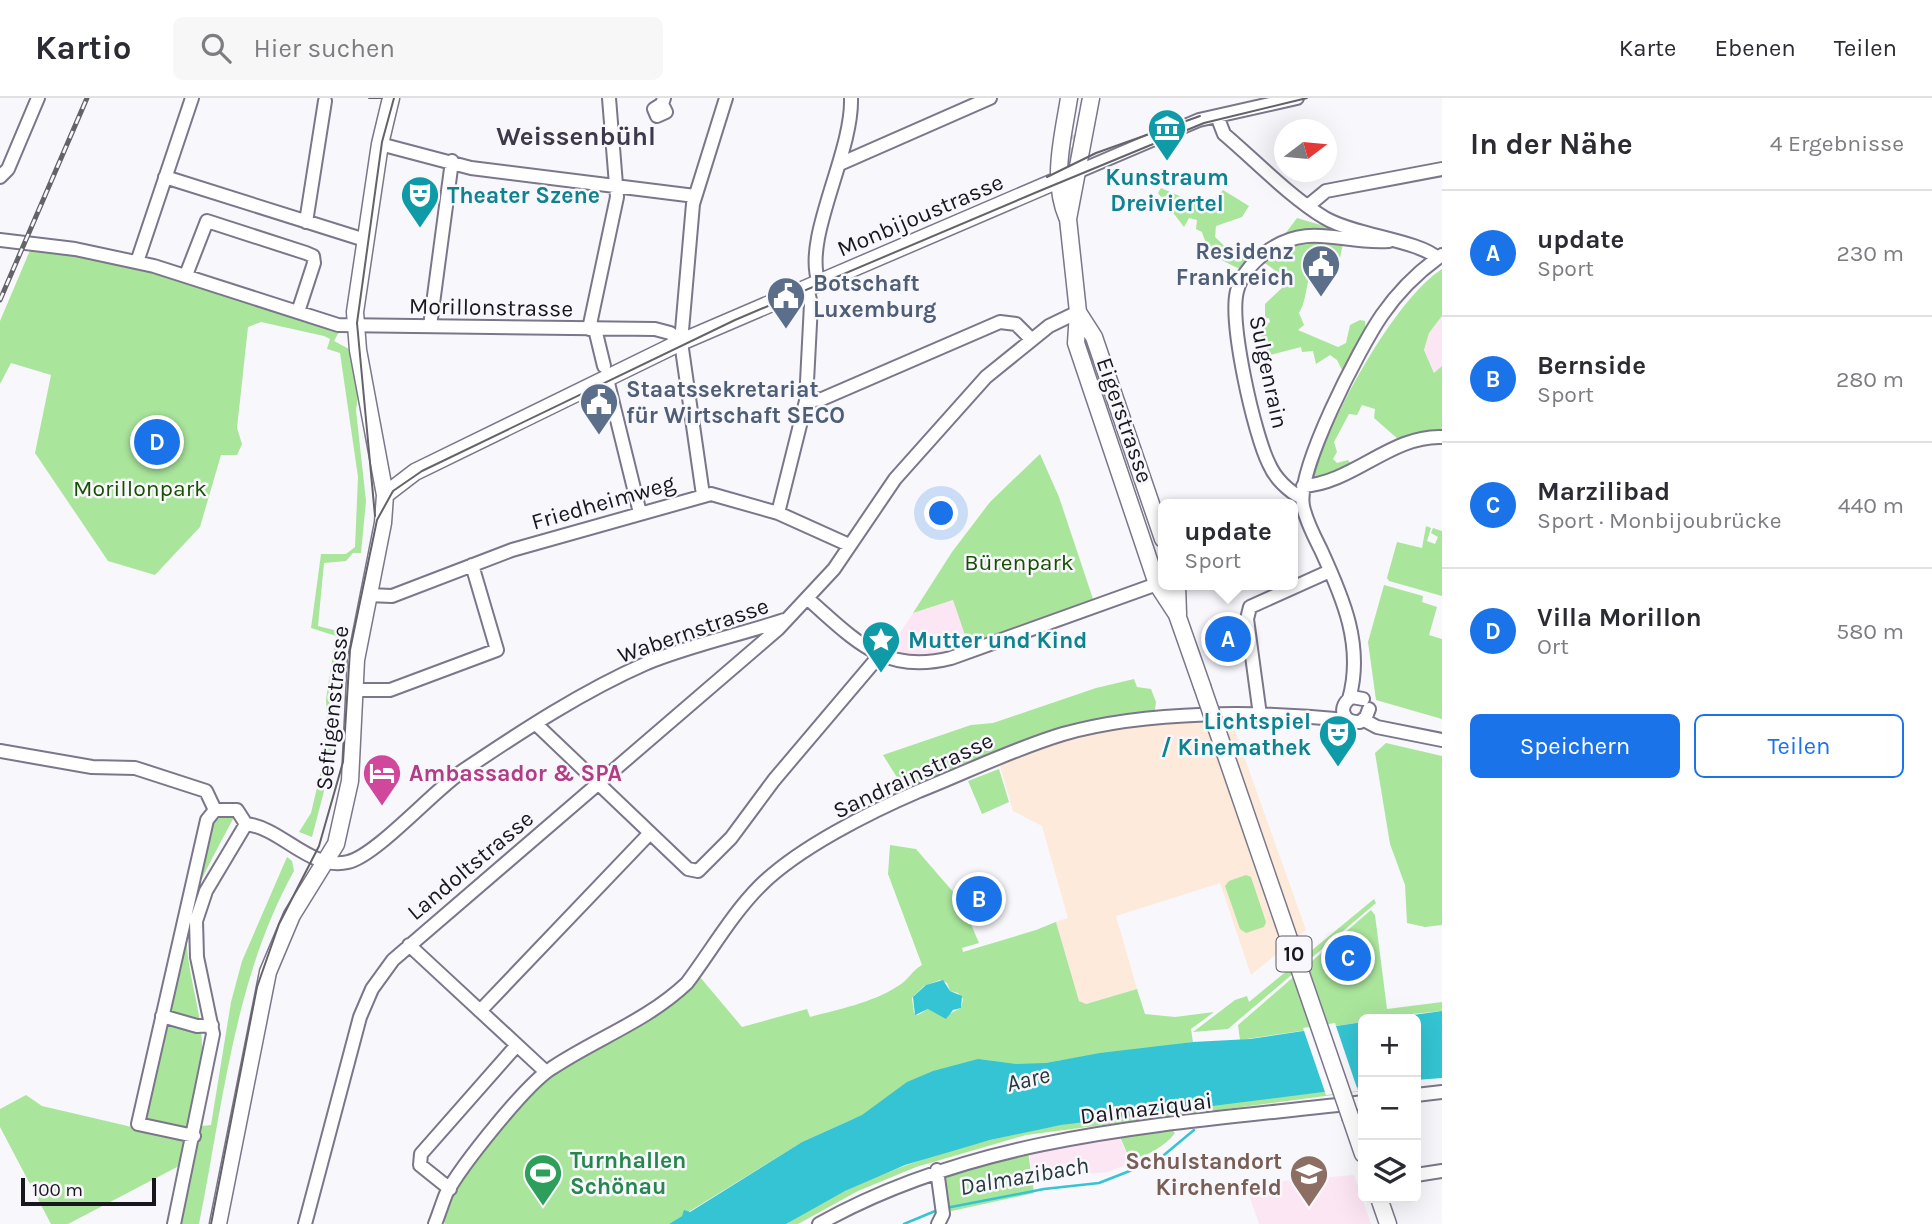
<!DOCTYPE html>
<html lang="de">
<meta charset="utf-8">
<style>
:root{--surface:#fff;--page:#f7f7f7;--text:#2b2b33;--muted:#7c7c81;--line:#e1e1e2;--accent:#1a73e8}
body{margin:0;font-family:Karla,sans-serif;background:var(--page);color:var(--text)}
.controls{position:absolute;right:21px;bottom:21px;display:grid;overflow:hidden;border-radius:10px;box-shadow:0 7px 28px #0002}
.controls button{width:63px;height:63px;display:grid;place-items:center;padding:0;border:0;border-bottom:2px solid var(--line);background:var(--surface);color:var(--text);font:35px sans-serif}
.compass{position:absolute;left:1274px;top:21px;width:63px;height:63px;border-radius:50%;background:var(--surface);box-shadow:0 7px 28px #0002;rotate:74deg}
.scale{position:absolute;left:21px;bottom:18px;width:135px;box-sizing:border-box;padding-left:7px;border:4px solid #19171e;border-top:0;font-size:19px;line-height:24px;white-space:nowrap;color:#19171e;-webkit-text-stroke:5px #f8f7fc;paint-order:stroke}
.you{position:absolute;left:942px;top:416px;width:24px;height:24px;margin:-18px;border:5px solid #fff;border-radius:50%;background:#1a73e8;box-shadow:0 0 0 10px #1a73e833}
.badge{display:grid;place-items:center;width:46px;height:46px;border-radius:50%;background:var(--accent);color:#fff;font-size:23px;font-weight:700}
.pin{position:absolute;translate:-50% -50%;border:4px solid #fff;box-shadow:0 2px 7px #0006}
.popup{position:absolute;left:1158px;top:401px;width:140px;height:91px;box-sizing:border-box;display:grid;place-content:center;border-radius:10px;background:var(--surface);filter:drop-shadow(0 2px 5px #0005);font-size:23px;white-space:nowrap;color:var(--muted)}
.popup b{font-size:26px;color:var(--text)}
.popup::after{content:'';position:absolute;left:50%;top:100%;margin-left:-14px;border:14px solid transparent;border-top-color:var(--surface)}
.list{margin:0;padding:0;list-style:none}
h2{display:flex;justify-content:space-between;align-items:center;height:91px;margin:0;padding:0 28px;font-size:30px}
h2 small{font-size:23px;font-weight:400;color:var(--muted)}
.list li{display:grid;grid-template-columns:46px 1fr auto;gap:21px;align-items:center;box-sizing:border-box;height:126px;padding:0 28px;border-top:2px solid var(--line)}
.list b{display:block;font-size:26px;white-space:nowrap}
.list p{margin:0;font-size:23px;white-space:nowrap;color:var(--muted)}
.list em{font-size:23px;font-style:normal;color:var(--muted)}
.actions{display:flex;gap:14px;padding:21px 28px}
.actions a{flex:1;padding:16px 0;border:2px solid var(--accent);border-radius:10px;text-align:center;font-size:24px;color:var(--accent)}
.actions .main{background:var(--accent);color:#fff}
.icon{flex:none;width:38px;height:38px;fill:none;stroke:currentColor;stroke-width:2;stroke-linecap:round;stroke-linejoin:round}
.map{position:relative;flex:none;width:1442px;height:1126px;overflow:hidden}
header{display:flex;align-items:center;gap:42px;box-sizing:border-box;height:98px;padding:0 35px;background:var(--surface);border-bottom:2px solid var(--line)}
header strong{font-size:33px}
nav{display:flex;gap:38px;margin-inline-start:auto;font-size:24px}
.search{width:490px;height:63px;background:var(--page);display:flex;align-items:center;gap:18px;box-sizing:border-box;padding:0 24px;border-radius:10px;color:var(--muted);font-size:26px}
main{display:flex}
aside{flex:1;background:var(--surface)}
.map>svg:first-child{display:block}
</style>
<header>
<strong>Kartio</strong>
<div class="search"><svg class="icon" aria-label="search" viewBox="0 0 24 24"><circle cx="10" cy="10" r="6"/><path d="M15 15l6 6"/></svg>Hier suchen</div>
<nav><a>Karte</a><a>Ebenen</a><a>Teilen</a></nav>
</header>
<main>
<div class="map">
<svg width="1442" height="1126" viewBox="0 0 1442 1126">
<rect width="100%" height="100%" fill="#f8f7fc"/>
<!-- industrial -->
<path fill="#fdeada" d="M1230,619L1306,832L1251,877L1220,785L1116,818L1137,891L1085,906L1079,903L1056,824L1068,820L1042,728L1013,713L998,661L1082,632Z"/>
<!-- education -->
<path fill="#fde6f4" d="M1442,218V268L1435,276L1424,252L1429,235Z
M953,502L968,546L931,557H907L889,552L913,515Z
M1119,1039L1131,1065L1108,1074L1033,1082L1029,1052Z
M1354,1077L1371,1126H1259L1248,1094L1283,1083Z"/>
<!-- green -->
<path fill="#aae59c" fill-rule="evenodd" d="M1161,90L1191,103L1197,98L1210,107L1223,92L1249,108L1242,119L1216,128L1215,139L1237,160L1285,136L1297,120L1341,133L1343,145L1340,160L1311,174C1305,190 1307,201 1299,215L1304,227L1298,232L1338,249L1346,245L1350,227L1360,222L1365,223L1366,234L1343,274L1337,262L1330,257L1316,266L1313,253L1302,254L1301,249L1259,260C1257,250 1261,229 1270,224L1269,220H1265V206L1285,187C1279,173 1267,165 1253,160L1240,171C1221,162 1209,158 1202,134L1196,131L1197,122L1189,120L1184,129L1158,95Z
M31,150L104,160L161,174L337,231L339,234L334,243L349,251L358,298L356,312L366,403L361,455H353L346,463L324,465L318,528L342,534L335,586L334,655L312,739L299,734L311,715L328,643L326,601L336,538L311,530L321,456H346L355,449L358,379L340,255L327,251L330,241L324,238L261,224L248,229L237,330L242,346L237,357H221L200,429L155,477L108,463L35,355L51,277L11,265L0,286V223Z
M1442,171V218L1429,235L1424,252L1434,275L1442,268V337L1399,342L1374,320L1375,311L1362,307L1357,317L1349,316L1334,344L1337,354L1333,361L1337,365L1348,362L1353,369L1333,379L1314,380C1327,324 1394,202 1442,171Z
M1040,356L1059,399L1093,501L968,546L953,502L913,515L952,454L990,404Z
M1426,428L1431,430L1427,443L1435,446L1438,439L1431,435L1433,430L1442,433V498L1389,483L1387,480L1397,444L1422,450Z
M1384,487L1423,498L1422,504L1437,509L1429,537L1442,541V621L1376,602L1368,544Z
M1134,581L1137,589L1151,591L1156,604L1154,619L1100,626L908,697L883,657L971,627L993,625L1096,590Z
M1386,645L1442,658V827L1425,829L1407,825L1405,787L1390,746L1375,655Z
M999,671L1009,704L982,716L968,683Z
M226,716L235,717C223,741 195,789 189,814C179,859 203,907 202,952L179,1068L68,1126H51L0,1029V1011L26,997L42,1008L132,1029L179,824L208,727Z
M890,747L916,751L961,803L979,845L962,850L963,854L1036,832L1068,819L1056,824L1079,903L1086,906L1137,891L1145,916L1175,919L1214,914L1191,931L1193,944L1057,963L1051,970L853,1021L802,1044L669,1126H445L442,1120L461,1082L517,1008L543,983L700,879L742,929L807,911L810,919C839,911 872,905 898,888C908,883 912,872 922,867L888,776ZM940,882L947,885L950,893L958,895L963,901L961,910L951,915L928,911L918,917L914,915L912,900L924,888Z
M287,759L292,763L294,773C234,881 223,1007 199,1126H178L202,1028L211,1027L231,904L242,863Z
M1246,777L1251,779L1266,824L1264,829L1246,835L1240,831L1225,788L1229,783Z
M983,783L992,806L986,813H977L965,791L968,785Z
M1374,801L1376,805L1228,931L1193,934L1235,902L1247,898L1249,904Z
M1371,812L1375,817L1387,911L1442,904V913L1363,921V924L1240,942L1238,927Z
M1363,989V993L1026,1037L916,1069L858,1093L798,1126H786C953,1018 1172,1013 1363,989Z
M1172,1032L1175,1035C1165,1049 1146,1057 1131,1064L1120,1039Z
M1028,1053L1034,1095L947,1114L943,1075Z"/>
<!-- water -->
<path fill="#34c4d3" d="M943,882L950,893L962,898L961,910L953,912L946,921L928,911L915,917L913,899L926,887Z
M1442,913V980L1416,982V921H1384Z
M1363,924V989L1061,1027L990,1042L905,1067L845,1093L786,1126H669L682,1118L684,1112L690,1114L802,1044L862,1017L907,984L933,973L978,961L1016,966L1046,965L1100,955L1193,944L1250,941Z"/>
<!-- pier -->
<path fill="#f8f7fc" d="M1335,925L1358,993L1326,997L1303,930Z"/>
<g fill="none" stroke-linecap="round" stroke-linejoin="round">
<!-- stream -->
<path stroke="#34c4d3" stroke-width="2.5" d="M1164,1057L1194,1032
M946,1110L1044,1091L1099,1085L1150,1065
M904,1126L940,1111"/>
<!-- major-tunnel -->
<path stroke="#d7d5db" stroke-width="16" stroke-dasharray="16 8" stroke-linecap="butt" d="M1066,89L1074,37
M1080,222L1093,270"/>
<!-- minor casing -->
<g stroke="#7b768a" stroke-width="16">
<path id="minor" d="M662,6L666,14L657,18L654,11L662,6L664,0
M1217,18L1224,36C1257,64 1289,98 1325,120C1354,137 1420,143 1437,160
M380,46L471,70L695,98
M842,65L990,0
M1077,74L1199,22L1297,0
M0,79L8,71L38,0
M165,79L365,142
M1309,107L1326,93L1442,71
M306,124L325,3
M0,142L75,151L154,168L338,227L655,231L670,235L681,244
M137,164L192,0
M186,177L207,123L306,155L313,158L314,165L298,214
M819,185C802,141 853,55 851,0
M430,228L452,63
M589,231L617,99L609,0
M595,231L604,268
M607,281L640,415
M806,303L822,301L1000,224L1016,226L1031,241
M1303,388C1353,385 1391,337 1442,339
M703,397L681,244L693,106L726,0
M1302,400C1288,393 1275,380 1269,366C1254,336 1229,225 1237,193C1241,177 1252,165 1265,155C1309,122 1342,147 1389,143
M778,415L806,303L811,206L807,190
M368,497L392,498L512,452L711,396L778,415L849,447
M808,501C855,542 884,577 951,560L1157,486
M354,592H390L497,552L472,467
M1349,601C1364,548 1343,500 1321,452C1314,438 1306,423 1303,408C1296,372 1360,249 1382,217C1398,194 1419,173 1442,157
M1363,601L1352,599C1337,608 1342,625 1360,624L1366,619L1369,611
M1260,617L1247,521L1250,509L1330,473
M1364,622L1377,629L1442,642
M537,627L688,771L698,773L731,740L774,682L879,558
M0,653L92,669L135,670L206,693L215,712H237L246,726
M246,726C282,730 310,773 348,764C376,758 435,691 464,672C522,633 583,593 647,565C691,547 739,537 784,522
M409,847L546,974
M480,913L650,735
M162,918L197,928L212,927
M1416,997L1442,994
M194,1038L138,1026L207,722L215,712
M937,1072L943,1116L938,1126
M1416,1077L1442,1073
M450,1091L420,1067L421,1056L517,947
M174,1126L213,936L197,859L196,823L206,793L246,726
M305,1126L360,919L372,891L393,862L778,531L834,471L895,381L986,279L1049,228L1078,214
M435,1126C439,1116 442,1106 446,1096C461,1068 526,986 552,970C597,940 647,923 687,885C711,853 732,816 760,788C798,750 870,714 919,693C967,674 1013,651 1063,636C1148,612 1260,613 1347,622
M819,1126C984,1033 1179,1026 1363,1004"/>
</g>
<!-- major casing -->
<g stroke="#7b768a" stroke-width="19">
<path id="major" d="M1091,0L1068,121L1078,214L1076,245L1157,486L1178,518
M1067,119C1051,81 1063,39 1069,0
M1078,214L1094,239L1163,441
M385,397L415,374L681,244L1077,74
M1177,487L1178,516
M1175,511L1202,588
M1351,1021L1363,1056
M1379,1100L1388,1126
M218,1126L268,874L292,817L336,746L350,683L356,562L383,425L385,397L358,252L355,214L380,46L391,0"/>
</g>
<!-- minor -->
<use href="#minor" stroke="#fff" stroke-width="12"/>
<!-- major -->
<use href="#major" stroke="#fff" stroke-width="16"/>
<!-- tram -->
<path stroke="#646369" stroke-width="2" d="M369,0H382
M1047,79L1096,55L1200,18
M375,418L357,225L382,44L394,0
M211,1126L257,889L279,826L319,748L343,664L350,552L377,422L393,393L422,373L735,222L1037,94L1204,25L1307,0"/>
<!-- rail casing -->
<g stroke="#646369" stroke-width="5">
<path id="rail" d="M0,202L87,0"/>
</g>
<!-- rail -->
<use href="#rail" stroke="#f8f7fc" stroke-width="2.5" stroke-dasharray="8" stroke-linecap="butt"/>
<!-- major-bridge casing -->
<g stroke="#7b768a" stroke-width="19" stroke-linecap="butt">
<path id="major-bridge" d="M1202,588L1351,1021"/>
</g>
<!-- major-bridge -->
<use href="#major-bridge" stroke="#fff" stroke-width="16"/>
</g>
<!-- icons -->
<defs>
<g id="museum-pin" transform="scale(2.0125)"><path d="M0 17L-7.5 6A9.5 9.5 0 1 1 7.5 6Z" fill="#0f9aa8" stroke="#f8f7fc"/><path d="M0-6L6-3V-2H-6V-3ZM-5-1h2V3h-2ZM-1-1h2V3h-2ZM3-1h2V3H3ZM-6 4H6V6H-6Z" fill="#fff"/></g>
<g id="theatre-pin" transform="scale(2.0125)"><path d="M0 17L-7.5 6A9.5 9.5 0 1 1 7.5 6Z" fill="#0f9aa8" stroke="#f8f7fc"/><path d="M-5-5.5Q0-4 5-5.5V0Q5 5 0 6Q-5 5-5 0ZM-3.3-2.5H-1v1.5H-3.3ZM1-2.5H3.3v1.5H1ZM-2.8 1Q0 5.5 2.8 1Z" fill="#fff"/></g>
<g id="civic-pin" transform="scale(2.0125)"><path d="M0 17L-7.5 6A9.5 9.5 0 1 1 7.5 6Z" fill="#5c6f8a" stroke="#f8f7fc"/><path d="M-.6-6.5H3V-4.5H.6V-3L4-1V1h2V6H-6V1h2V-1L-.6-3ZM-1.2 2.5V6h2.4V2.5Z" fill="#fff"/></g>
<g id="sight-pin" transform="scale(2.0125)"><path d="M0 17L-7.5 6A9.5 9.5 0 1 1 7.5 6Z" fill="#0f9aa8" stroke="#f8f7fc"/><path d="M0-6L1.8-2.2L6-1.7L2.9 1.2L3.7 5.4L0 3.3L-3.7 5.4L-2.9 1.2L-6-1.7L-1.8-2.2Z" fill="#fff"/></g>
<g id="hotel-pin" transform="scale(2.0125)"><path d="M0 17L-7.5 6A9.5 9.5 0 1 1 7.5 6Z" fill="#d1479c" stroke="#f8f7fc"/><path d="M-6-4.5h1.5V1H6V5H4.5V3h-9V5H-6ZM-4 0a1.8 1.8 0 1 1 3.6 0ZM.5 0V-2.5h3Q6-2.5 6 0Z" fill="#fff"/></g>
<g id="stadium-pin" transform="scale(2.0125)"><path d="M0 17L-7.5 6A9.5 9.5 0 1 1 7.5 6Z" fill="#2e9e5b" stroke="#f8f7fc"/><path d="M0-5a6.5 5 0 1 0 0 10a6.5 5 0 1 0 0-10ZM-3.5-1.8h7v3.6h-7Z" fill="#fff"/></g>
<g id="school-pin" transform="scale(2.0125)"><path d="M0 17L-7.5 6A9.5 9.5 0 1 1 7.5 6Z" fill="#8d6e63" stroke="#f8f7fc"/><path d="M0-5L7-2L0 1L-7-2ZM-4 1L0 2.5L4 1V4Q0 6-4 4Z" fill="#fff"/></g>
</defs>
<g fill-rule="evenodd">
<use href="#museum-pin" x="1167" y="30"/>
<use href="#theatre-pin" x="420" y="97"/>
<use href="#civic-pin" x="1321" y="166"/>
<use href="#civic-pin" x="786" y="198"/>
<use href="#civic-pin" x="599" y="304"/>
<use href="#sight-pin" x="881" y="542"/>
<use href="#theatre-pin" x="1338" y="636"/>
<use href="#hotel-pin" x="382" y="675"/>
<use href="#stadium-pin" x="543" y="1075"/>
<use href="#school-pin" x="1309" y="1076"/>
</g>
<g text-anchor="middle" stroke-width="5" stroke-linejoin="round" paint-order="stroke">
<!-- shield labels -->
<rect fill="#f8f7fc" stroke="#5c5a61" stroke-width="2" x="1276.5" y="838.5" width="35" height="35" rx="5"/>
<g font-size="21" font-weight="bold" fill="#19171e">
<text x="1294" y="863">10</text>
</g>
<!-- culture labels -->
<g font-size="23" font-weight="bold" fill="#0d838f" stroke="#f8f7fc" text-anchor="start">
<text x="1167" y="87" text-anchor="middle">Kunstraum<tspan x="1167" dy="26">Dreiviertel</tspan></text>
<text x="447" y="105">Theater Szene</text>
<text x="908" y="550">Mutter und Kind</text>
<text x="1311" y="631" text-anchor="end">Lichtspiel<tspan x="1311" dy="26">/ Kinemathek</tspan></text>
</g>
<!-- street labels -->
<g font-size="23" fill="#19171e" stroke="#f8f7fc">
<text transform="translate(920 117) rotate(-23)" y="8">Monbijoustrasse</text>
<text transform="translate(491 209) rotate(1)" y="8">Morillonstrasse</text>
<text transform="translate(1269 274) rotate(78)" y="8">Sulgenrain</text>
<text transform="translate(1125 322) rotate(71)" y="8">Eigerstrasse</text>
<text transform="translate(603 404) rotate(-16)" y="8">Friedheimweg</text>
<text transform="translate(693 532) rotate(-19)" y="8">Wabernstrasse</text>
<text transform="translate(332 610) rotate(-84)" y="8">Seftigenstrasse</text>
<text transform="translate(913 677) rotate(-25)" y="8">Sandrainstrasse</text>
<text transform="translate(470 767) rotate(-40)" y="8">Landoltstrasse</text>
<text transform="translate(1146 1010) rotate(-7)" y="8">Dalmaziquai</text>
</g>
<!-- service labels -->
<g font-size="23" font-weight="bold" fill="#4e5e75" stroke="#f8f7fc" text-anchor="start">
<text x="1294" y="161" text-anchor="end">Residenz<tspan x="1294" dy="26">Frankreich</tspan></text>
<text x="813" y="193">Botschaft<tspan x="813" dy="26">Luxemburg</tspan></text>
<text x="626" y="299">Staatssekretariat<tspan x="626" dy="26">für Wirtschaft SECO</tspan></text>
</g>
<!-- park labels -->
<g font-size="23" fill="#185003" stroke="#f8f7fc">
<text x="140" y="398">Morillonpark</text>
<text x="1019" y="472">Bürenpark</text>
</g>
<!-- hotel labels -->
<g font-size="23" font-weight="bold" fill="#b23c85" stroke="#f8f7fc" text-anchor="start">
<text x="409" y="683">Ambassador &amp; SPA</text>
</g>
<!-- leisure labels -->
<g font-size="23" font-weight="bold" fill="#27864d" stroke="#f8f7fc" text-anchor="start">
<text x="570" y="1070">Turnhallen<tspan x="570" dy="26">Schönau</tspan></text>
</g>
<!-- education labels -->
<g font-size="23" font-weight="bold" fill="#785e54" stroke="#f8f7fc" text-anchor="end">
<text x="1282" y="1071">Schulstandort<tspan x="1282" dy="26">Kirchenfeld</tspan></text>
</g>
<!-- water labels -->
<g font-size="24" font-style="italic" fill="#243b3e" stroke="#f8f7fc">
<text transform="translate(1028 981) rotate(-13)" y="8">Aare</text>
<text transform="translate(1024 1078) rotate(-10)" y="8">Dalmazibach</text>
</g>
<!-- quarter labels -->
<g font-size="26" font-weight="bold" fill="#3d394a" stroke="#f8f7fc">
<text x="576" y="47">Weissenbühl</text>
</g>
</g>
</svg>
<div class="controls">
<button>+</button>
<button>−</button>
<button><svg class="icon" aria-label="layers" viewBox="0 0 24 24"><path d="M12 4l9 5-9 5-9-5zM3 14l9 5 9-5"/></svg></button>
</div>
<svg class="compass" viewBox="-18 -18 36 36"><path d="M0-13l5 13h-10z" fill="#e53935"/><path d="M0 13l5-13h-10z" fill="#7c7c81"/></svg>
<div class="scale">100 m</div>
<div class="you"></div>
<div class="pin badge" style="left:1228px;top:541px">A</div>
<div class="popup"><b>update</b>Sport</div>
<div class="pin badge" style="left:979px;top:801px">B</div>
<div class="pin badge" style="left:1348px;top:860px">C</div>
<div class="pin badge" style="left:157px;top:344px">D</div>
</div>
<aside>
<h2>In der Nähe<small>4 Ergebnisse</small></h2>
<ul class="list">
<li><span class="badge">A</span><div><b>update</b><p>Sport</p></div><em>230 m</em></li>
<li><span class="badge">B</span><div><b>Bernside</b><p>Sport</p></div><em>280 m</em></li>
<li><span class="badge">C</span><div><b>Marzilibad</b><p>Sport · Monbijoubrücke</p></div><em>440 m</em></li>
<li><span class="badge">D</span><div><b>Villa Morillon</b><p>Ort</p></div><em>580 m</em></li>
</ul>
<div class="actions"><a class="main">Speichern</a><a>Teilen</a></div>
</aside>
</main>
